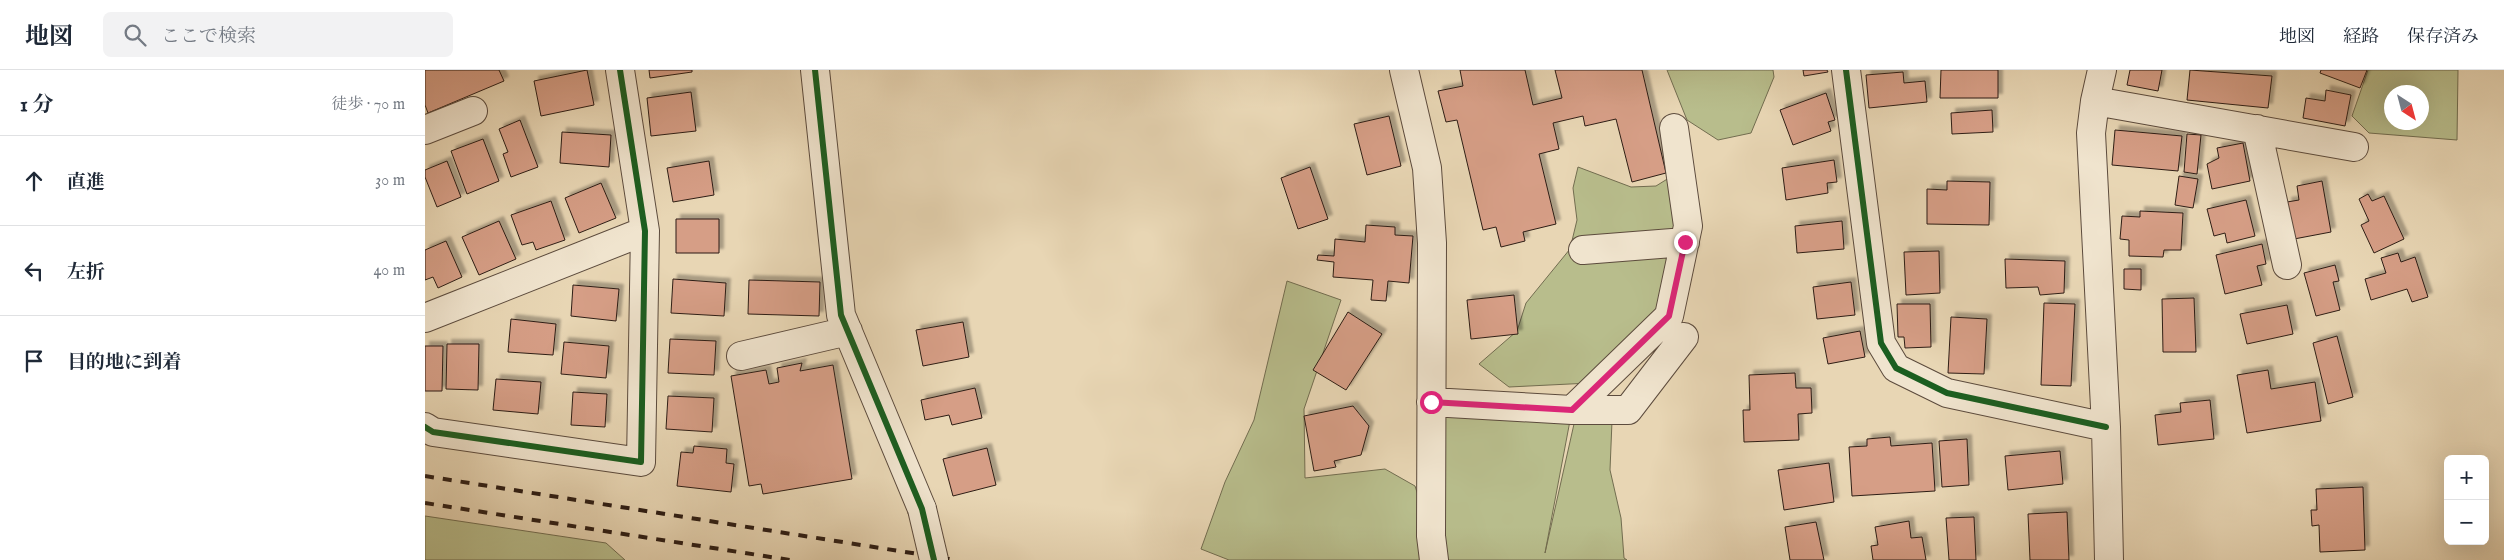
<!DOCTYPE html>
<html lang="ja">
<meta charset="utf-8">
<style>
:root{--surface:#fff;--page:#f2f2f3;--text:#1f2937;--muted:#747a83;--line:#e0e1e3}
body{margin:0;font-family:"IM FELL English","Noto Serif JP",serif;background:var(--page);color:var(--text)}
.controls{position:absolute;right:15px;bottom:15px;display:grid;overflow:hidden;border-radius:8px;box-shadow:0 5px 20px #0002}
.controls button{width:45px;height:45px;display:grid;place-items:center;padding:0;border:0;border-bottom:1px solid var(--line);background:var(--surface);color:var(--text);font:25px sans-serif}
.compass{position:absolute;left:1959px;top:15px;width:45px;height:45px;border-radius:50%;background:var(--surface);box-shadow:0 5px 20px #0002;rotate:144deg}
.stop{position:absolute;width:15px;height:15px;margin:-11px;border:4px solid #db2777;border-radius:50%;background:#fff}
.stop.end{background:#db2777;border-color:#fff;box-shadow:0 1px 5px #0008}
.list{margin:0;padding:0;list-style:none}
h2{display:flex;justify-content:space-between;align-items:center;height:65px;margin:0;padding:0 20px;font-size:21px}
h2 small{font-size:16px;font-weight:400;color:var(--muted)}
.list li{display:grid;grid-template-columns:32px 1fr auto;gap:15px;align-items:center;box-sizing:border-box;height:90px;padding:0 20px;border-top:1px solid var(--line)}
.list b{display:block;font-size:19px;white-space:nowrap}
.list em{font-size:16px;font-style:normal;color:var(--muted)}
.icon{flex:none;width:28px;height:28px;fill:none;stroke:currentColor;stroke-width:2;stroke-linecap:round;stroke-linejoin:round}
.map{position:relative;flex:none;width:2079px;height:490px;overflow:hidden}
header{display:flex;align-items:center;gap:30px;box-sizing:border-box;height:70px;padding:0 25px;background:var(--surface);border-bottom:1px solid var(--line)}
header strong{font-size:24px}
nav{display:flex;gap:28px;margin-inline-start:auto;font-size:18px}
.search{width:350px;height:45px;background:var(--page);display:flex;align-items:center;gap:12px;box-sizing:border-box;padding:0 18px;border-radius:8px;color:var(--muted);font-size:19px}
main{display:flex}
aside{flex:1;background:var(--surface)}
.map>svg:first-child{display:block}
</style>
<header>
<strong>地図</strong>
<div class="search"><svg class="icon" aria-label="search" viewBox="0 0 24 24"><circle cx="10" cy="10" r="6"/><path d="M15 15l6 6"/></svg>ここで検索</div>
<nav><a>地図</a><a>経路</a><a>保存済み</a></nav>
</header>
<main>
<aside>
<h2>1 分<small>徒歩 · 70 m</small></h2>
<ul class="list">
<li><svg class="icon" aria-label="ahead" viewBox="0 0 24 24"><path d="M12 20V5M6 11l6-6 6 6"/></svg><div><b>直進</b></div><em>30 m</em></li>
<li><svg class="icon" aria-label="left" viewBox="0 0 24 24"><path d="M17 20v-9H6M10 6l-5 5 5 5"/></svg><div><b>左折</b></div><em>40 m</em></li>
<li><svg class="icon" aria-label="arrive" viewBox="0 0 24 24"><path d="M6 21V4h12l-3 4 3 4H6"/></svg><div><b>目的地に到着</b></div></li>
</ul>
</aside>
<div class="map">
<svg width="2079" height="490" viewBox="0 0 2079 490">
<defs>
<filter id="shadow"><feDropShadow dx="4.5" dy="-4.5" stdDeviation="1" flood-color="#0004"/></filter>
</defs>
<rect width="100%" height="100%" fill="#e8d6b4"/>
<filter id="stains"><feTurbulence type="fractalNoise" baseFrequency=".004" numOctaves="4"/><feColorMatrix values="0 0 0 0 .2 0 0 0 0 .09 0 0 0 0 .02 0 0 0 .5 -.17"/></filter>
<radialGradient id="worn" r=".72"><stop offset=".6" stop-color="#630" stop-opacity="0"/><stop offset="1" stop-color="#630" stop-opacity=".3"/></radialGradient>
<!-- green -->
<path fill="#b8bd8c" stroke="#726d50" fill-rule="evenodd" d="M1242,0H1348L1349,7L1326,63L1293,70L1262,50Z
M1943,0H2033L2032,70L1944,63L1927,46ZM1966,22H1996V52H1966Z
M1153,97L1206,117L1231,116L1252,103L1269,125L1241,238L1165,313L1084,317L1054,294L1092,261L1101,233L1145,179L1152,150L1148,118Z
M862,211L916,230L879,339L880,408L960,399L990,416L1006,466V340H1147L1120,483L1149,354L1187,351L1185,400L1196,448L1199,488L1202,490H804L776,479L800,412L829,350Z
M0,446L181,473L200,490H0Z"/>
<!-- building -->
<path fill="#d69e86" stroke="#2d1d15" filter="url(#shadow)" d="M0,0H74L79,11L3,43L0,35Z
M162,0L169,35L116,46L109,11Z
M224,0H267V2L225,8Z
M1035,0H1100L1108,35L1137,28L1130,0H1217L1241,103L1207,112L1191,49L1160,56L1158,46L1128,53L1134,79L1114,84L1131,154L1098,162L1100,171L1076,177L1071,157L1058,160L1032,50L1021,52L1013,21L1038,16Z
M1378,0H1402L1403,2L1379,6Z
M1516,0H1573V28H1515Z
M1705,0H1737L1733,21L1702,15Z
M1765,0L1847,6L1843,38L1762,30Z
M1896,0H1942L1935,18L1895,3Z
M1478,2L1479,13L1500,11L1502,32L1444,38L1441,5Z
M1901,20L1926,25L1920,56L1878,48L1881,28L1900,31Z
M266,22L271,61L226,66L222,28Z
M1401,23L1410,50L1403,52L1406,61L1368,75L1355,40Z
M1567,40L1568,62L1527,64L1526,43Z
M964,46L976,96L942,105L929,54Z
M95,50L113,97L86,107L78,84L83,82L74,59Z
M1690,60L1757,66L1753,101L1687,95Z
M137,62L186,65L184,97L135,93Z
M1762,64L1776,65L1772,104L1759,102Z
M58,69L74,111L42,124L26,81Z
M1818,73L1825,111L1787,119L1782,94L1794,88L1792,78Z
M1409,90L1412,112L1402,113L1403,123L1361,130L1357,98Z
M22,91L36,127L12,137L0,107V100Z
M284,91L289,125L248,132L242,98Z
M885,97L903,149L873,159L856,108Z
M1754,106L1773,109L1768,138L1750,135Z
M1522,111L1565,112L1564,155L1502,154V119L1522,120Z
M1897,111L1906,162L1869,169L1862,132L1874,130L1872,116Z
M176,113L191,148L154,163L140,128Z
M1943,124L1947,131L1959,126L1979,169L1949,183L1936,155L1944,151L1934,129Z
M1821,130L1830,166L1802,173L1800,163L1789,166L1782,139Z
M126,131L140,170L111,180L108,172L97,175L86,145Z
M1715,141L1758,143L1756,180H1739L1738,187L1704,186V170L1695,169L1697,146L1715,147Z
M251,149H294V183H251Z
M74,151L91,189L54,205L37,167Z
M1417,151L1419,179L1372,183L1370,156Z
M941,155L970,157V165L988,166L984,213L963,211L961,231L946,230L948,210L908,207L909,192L892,190L893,185L909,186L910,169L940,172Z
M21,171L37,207L13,218L8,207L0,210V180Z
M1837,174L1841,194L1832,196L1837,215L1800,224L1791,185Z
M1514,181L1515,223L1481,225L1479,182Z
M1973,183L1976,192L1990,187L2003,227L1987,232L1982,219L1946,230L1940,209L1961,203L1956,188Z
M1580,189L1640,191L1639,223L1615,225L1613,217L1581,218Z
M1910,195L1914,211L1908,212L1915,240L1891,246L1879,203Z
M1699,199H1716V220L1699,219Z
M248,209L301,213L299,246L246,243Z
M324,210L395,212L394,246L323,244Z
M1426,212L1430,245L1392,249L1388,217Z
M148,215L194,219L191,251L146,246Z
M1089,225L1093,264L1046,269L1042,230Z
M1769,228L1771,282H1738L1737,229Z
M1619,233L1650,234L1646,316L1616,315Z
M1472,234H1505L1506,277L1480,278L1479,267H1473Z
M1862,235L1868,264L1822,274L1815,244Z
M923,242L957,264L921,320L888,300Z
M1526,247L1562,249L1559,304L1523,303Z
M86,249L131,254L128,285L83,282Z
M538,252L544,287L498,296L491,260Z
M1435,261L1440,287L1403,294L1398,268Z
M1912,266L1928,327L1903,334L1888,273Z
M245,269L291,271L289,305L243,303Z
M139,272L184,276L181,308L136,304Z
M22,274H54L53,320L21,319Z
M0,276H18L17,321H0Z
M377,293L375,301L408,295L427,409L338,424L336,414L324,416L306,306L341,300L344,314L354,312L352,298Z
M1843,300L1846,319L1890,312L1896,351L1822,363L1812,305Z
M1370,303L1371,318H1386L1387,343L1373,344L1374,370L1319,372L1318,340H1325L1324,305Z
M71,309L116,312L113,344L68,340Z
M550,318L557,348L527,355L524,345L500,350L496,330Z
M148,322L182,324L180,357L146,355Z
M243,326L289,328L287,362L241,359Z
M1785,330L1789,369L1733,375L1730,345L1756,342L1755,333Z
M928,336L944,356L936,385L909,391L911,397L889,401L879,346Z
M1465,367L1466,376L1507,373L1510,421L1427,426L1424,377L1442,376V369Z
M1542,369L1544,415L1517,417L1514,371Z
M269,376L302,379L301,393L309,394L306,422L252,416L256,382L268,383Z
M562,378L571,415L528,426L518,389Z
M1635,381L1638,414L1583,420L1580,386Z
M1404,393L1409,432L1359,440L1353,400Z
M1938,417L1940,480L1895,482L1894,455L1887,456L1886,440H1892L1891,419Z
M1642,442L1644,490H1605L1603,444Z
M1549,447L1551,490H1524L1521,448Z
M1484,451L1486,468L1497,467L1501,490H1448L1446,476L1453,475L1450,457Z
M1391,452L1399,490H1365L1360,457Z"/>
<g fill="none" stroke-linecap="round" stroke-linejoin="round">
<!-- minor casing -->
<g stroke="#5c4b3d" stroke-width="30">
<path id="minor" d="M390,0L416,245L497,439
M979,0L1002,98L1007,173L1006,466L1009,490
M1421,0L1456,273L1471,298L1522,323L1681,357
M1677,0L1670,31L1666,63L1681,357L1684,490
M1670,31L1929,77
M1832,59L1862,195
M0,60L48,41
M1158,180L1260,172
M0,248L220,161
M316,286L423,261
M1006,332L1147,340H1203L1259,267
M1147,340L1244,246L1263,156L1249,58
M0,357L8,362L216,392L220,161L195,0"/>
</g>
<!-- minor -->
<use href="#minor" stroke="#f0e4ce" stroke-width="28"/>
<!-- rail -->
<path stroke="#2d1d15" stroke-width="4" stroke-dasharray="9 9" stroke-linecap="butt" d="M0,406L531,490
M0,433L365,490"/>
<!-- minor-bridge casing -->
<g stroke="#5c4b3d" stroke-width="30" stroke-linecap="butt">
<path id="minor-bridge" d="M497,439L509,490"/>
</g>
<!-- minor-bridge -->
<use href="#minor-bridge" stroke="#f0e4ce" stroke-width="28"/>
<!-- cycleway casing -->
<g stroke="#f0e4ce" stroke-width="9">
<path id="cycleway" d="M390,0L416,245L497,439L509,490
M1421,0L1456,273L1471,298L1522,323L1681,357
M0,357L8,362L216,392L220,161L195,0"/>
</g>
<!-- cycleway -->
<use href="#cycleway" stroke="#1b5e20" stroke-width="6"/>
</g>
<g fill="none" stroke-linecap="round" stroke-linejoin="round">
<!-- route -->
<path stroke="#db2777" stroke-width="6" d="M1006,332L1147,340L1244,246L1260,172"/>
</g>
<rect width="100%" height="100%" filter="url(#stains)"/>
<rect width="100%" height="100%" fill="url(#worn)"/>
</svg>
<div class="controls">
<button>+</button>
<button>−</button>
</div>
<svg class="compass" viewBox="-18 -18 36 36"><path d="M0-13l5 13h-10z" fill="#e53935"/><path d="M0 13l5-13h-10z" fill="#747a83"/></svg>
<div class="stop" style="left:1006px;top:332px"></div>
<div class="stop end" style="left:1260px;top:172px"></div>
</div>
</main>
